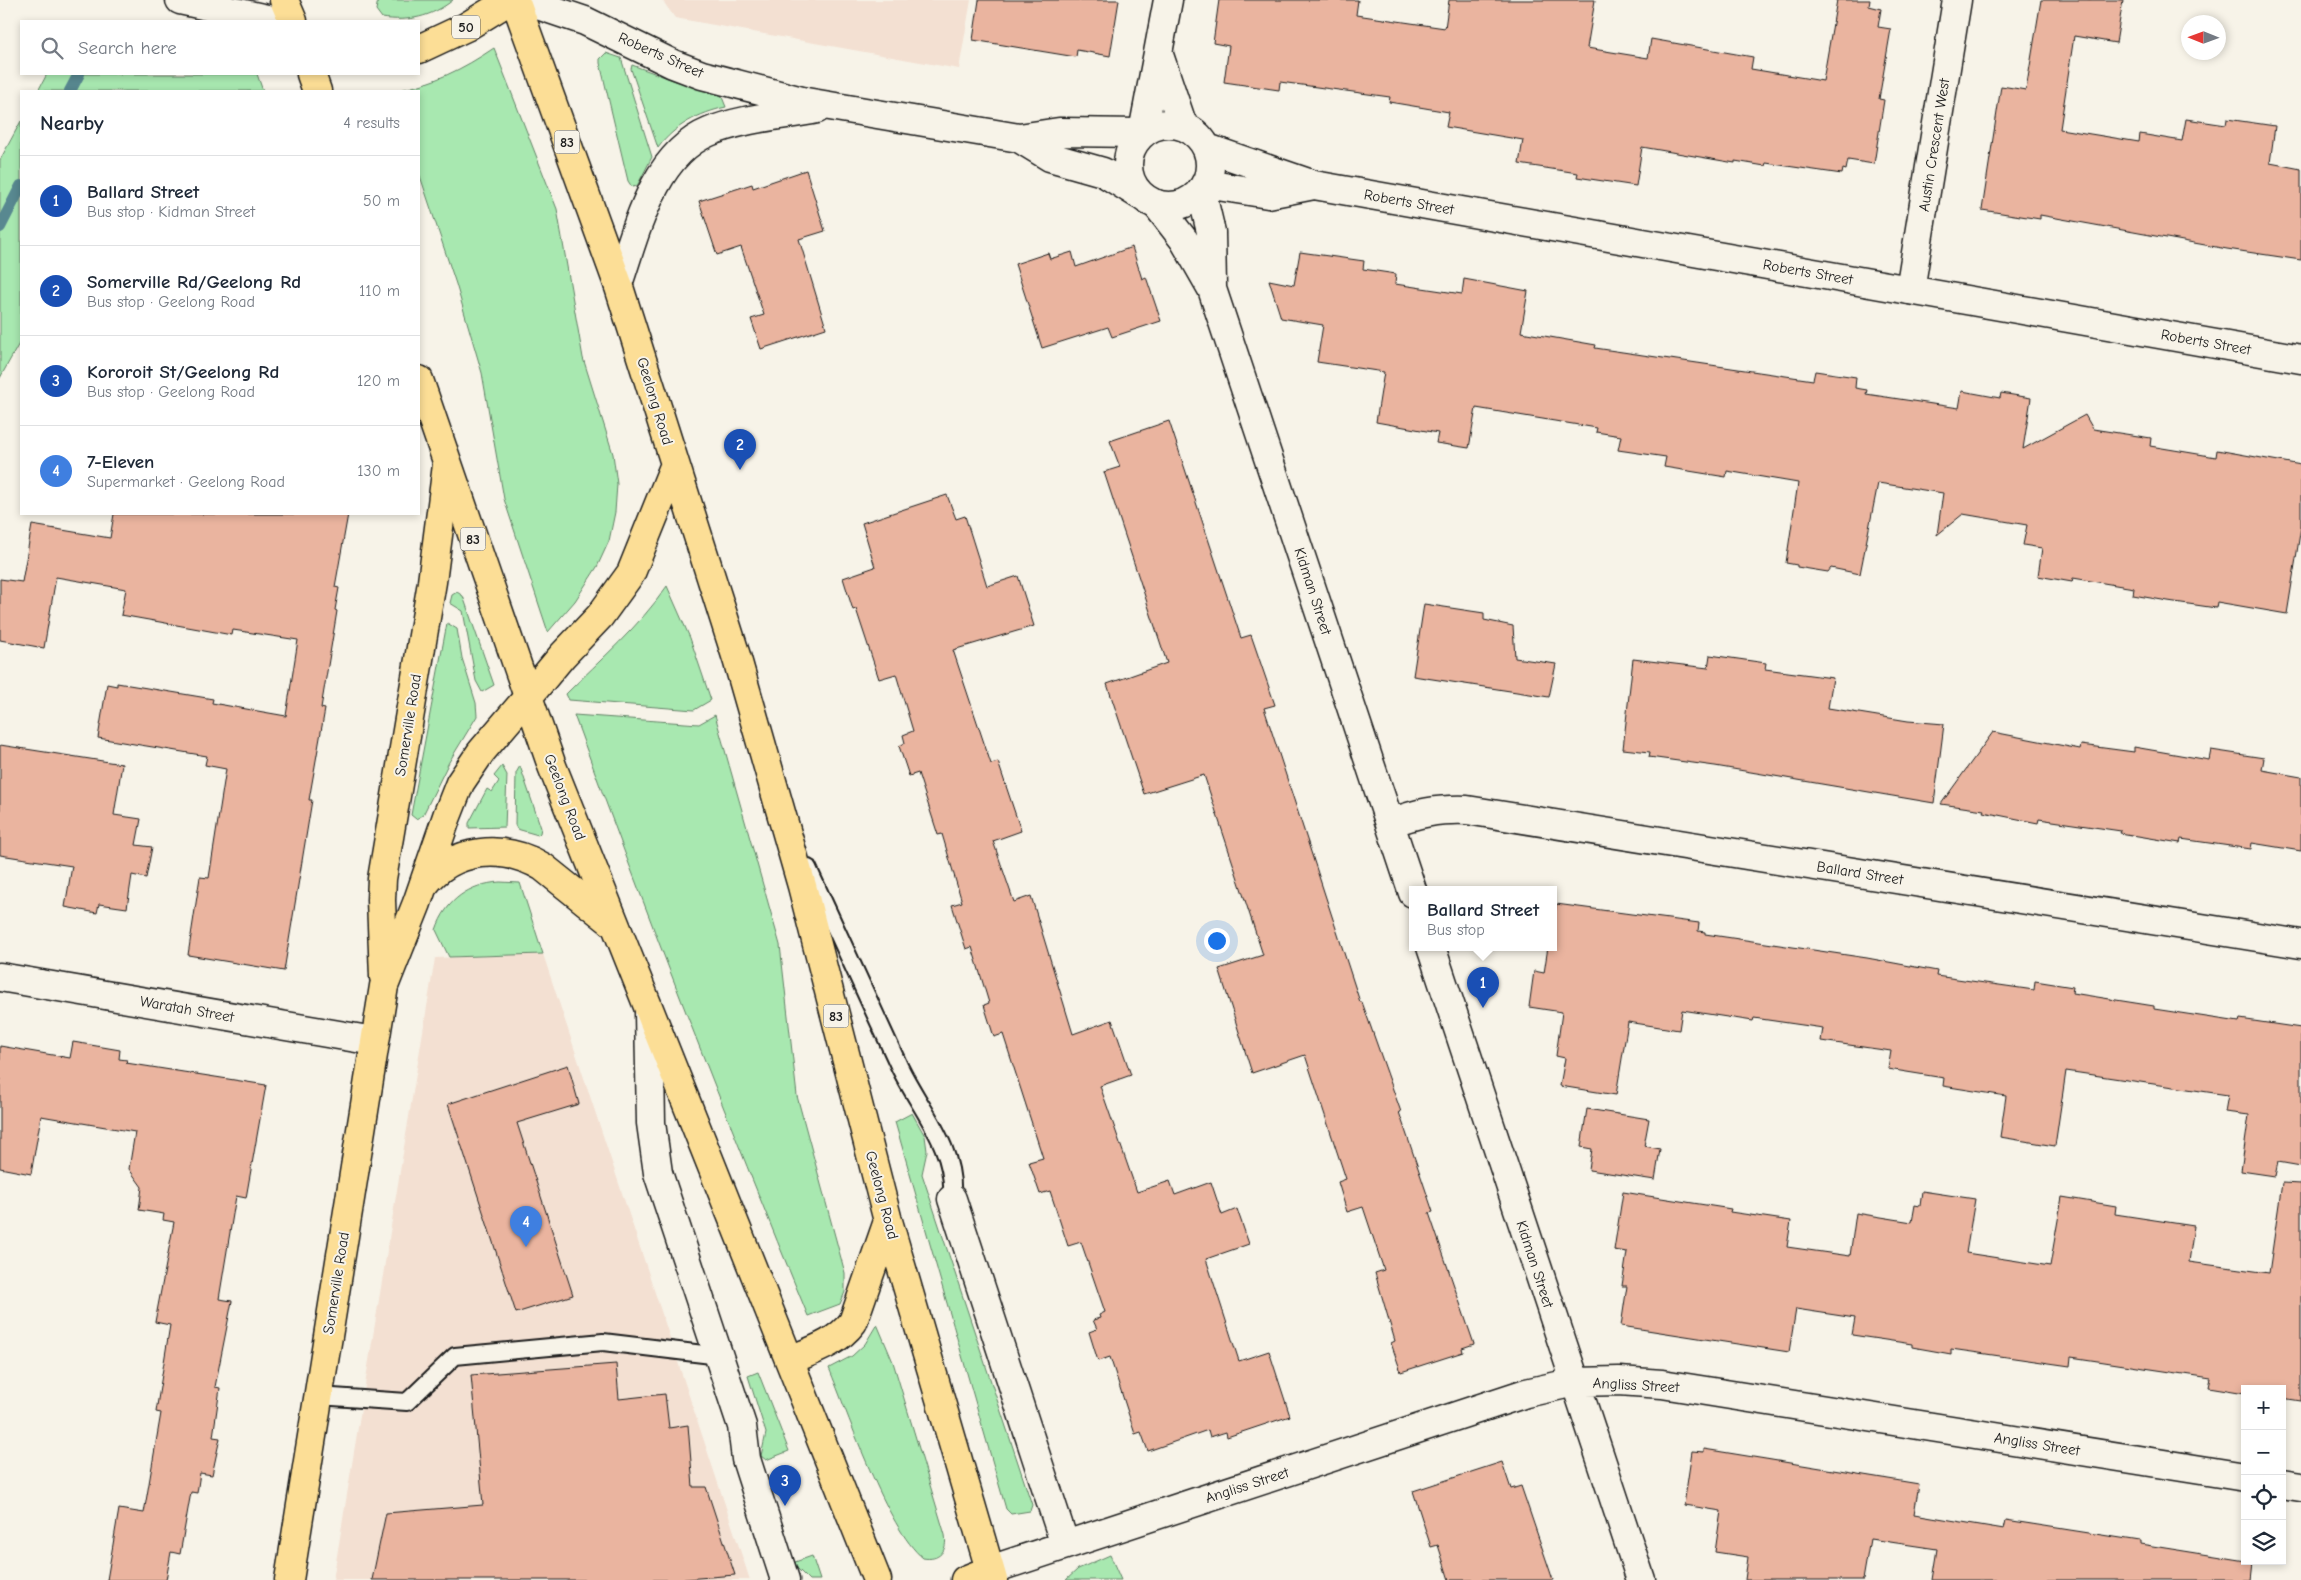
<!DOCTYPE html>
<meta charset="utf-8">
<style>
:root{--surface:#fff;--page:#f2f2f3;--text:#1f2937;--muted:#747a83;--line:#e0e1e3;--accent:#d93025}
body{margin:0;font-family:"Comic Neue",sans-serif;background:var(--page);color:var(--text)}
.controls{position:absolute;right:15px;bottom:15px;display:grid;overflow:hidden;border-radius:0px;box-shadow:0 2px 8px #0003}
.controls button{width:45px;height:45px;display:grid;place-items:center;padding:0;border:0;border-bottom:1px solid var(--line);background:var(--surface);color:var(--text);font:25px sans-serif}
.compass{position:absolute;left:2181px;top:15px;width:45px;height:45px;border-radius:50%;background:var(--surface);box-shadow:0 2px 8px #0003;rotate:271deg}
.you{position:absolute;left:1216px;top:940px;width:18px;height:18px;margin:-12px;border:4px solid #fff;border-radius:50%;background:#1a73e8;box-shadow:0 0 0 8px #1a73e833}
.badge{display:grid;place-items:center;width:32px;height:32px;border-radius:50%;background:var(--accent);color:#fff;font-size:16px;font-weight:700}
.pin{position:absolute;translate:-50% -41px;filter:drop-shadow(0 1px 2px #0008)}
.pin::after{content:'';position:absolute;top:26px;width:18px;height:15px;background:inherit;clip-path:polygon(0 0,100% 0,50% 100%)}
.popup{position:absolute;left:1409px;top:886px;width:148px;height:65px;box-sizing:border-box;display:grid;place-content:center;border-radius:0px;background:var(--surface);filter:drop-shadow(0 1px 4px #0005);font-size:16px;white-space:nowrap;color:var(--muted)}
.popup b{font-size:19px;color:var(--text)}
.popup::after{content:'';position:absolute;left:50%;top:100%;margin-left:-10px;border:10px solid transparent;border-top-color:var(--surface)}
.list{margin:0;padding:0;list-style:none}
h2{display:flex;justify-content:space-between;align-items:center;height:65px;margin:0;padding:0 20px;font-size:21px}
h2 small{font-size:16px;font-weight:400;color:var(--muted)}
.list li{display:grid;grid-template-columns:32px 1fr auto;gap:15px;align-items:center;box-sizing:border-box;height:90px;padding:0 20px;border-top:1px solid var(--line)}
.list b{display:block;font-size:19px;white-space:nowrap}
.list p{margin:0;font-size:16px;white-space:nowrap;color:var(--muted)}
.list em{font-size:16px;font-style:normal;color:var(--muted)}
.icon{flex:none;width:28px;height:28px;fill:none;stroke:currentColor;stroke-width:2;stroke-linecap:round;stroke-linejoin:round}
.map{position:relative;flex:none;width:2301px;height:1580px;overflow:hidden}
.search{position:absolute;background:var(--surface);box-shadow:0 2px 8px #0003;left:20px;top:20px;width:400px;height:55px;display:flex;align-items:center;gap:12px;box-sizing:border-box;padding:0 18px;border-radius:0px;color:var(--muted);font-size:19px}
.panel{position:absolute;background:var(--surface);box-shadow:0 2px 8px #0003;left:20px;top:90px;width:400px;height:425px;border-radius:0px}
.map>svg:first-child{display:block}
</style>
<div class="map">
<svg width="2301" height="1580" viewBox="0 0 2301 1580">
<rect width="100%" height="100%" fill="#f7f3e8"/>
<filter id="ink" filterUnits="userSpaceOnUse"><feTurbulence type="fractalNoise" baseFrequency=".02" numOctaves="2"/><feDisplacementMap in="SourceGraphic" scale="10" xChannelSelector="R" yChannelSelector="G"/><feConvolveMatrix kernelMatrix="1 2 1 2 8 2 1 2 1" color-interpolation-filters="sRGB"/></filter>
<g filter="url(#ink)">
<!-- built -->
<path fill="#f3e0d2" d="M662,0H971L959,69L675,18Z
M543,954L750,1580H333L435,958Z"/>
<!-- green -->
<path fill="#a8e8b0" stroke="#628266" d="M378,0H453C432,17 408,22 382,18L376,10Z
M494,48L557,209L583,358L613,454L617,484L615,512L609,541L597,567L575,601L548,632L504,499L482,373L456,284L419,173V91H395C433,84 463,69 494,48Z
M606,53L621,58L652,157L637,186L632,187L628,181L600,63V59Z
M632,65L676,81L720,92L726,107C699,113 675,125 658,148L631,69Z
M47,74H257L263,91H38Z
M21,121V340L0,378V160Z
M667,586L690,638L711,700L694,710L569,700L566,694C601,659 639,627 667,586Z
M457,592L463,596L494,685L482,692L476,681L463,611L450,603L452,595Z
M447,623L457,629L462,658L476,703L477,716L449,762L423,815L416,819L411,815Z
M574,715L699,724L715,715L780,945L797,1096L845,1273V1292L840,1304L808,1316C726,1117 647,917 574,715Z
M502,766L507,775L505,827L469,828V823L487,789L492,792L499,781L494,776Z
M520,766L541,828L540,833L538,835L517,829L515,825L516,773Z
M500,882L520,883L543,954L449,957L436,930C446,900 469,884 500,882Z
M912,1113L925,1136L927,1151L922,1174L1032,1505L1030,1511L1011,1514L1006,1509L895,1122Z
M877,1324L893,1362L945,1535C948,1551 939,1561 923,1558C887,1529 848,1414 829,1368L852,1356L865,1344Z
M758,1372L789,1451L766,1460L761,1456L766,1433L748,1376Z
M1110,1555L1121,1580H1066L1078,1569Z
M812,1556L820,1580H809L797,1568L795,1562Z"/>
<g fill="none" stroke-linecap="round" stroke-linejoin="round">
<!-- stream -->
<path stroke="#598890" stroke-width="12" d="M70,91L79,74
M0,227L21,186"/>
</g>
<!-- building -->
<path fill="#eab49f" stroke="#1c1c1c" d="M979,0H1119L1110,56L1077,50L1076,57L973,40Z
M1219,0H1358L1356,15L1445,28L1449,0H1595L1587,48L1648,58L1651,39L1753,57L1751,69L1823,81L1837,0H1870L1869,6L1881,9L1878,27L1891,29L1879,99L1884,100L1874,164L1848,160L1846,170L1843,169L1842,174L1766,163L1765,166L1735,161V163L1642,147L1636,186L1577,177L1578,173L1519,164L1523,140L1446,127L1449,112L1389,102L1390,97L1280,82L1279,90L1224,82L1229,46L1213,43Z
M2041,0H2123L2116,43L2074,36L2060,129L2139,142L2140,134L2182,141L2186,119L2226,125L2227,119L2275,126L2270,163L2301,169V260L2227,249L2040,215V219L1982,210L2001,86L2026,90Z
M806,170L825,231L799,239L826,328L761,349L751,319L764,315L741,247L717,255L699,201L752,184L753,188Z
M1132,247L1142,279L1146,277L1161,321L1112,337L1108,327L1042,348L1015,264L1048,253L1050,259L1072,252L1076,267Z
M1300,252L1364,261L1363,269L1396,274L1395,284L1462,294L1464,279L1528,291L1521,332L1596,345L1595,348L1813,380L1815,371L1856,377L1855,388L1867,390L1866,394L1959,408L1962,391L2000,398L2001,393L2031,398L2023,449L2085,415L2093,429L2151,438L2150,446L2216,457L2217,450L2301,465V527L2287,614L2217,602L2216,608L2168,601L2133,595L2134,588L2073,578L2072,582L2038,576L2042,548L2023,545L2027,525L1963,514L1937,535L1943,493L1878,483L1860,574L1831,568L1828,572L1797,567V565L1786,563L1798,483L1727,471L1726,477L1664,467L1666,457L1618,450L1621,436L1596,432L1597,428L1476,408L1469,448L1436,443L1438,433L1376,422L1384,372L1317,362L1323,325L1281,318L1269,280L1294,285Z
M1169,421L1241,638L1251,635L1275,705L1264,708L1360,1002H1362L1401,1112H1399L1433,1212L1429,1213L1474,1344L1462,1348L1463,1352L1401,1372L1391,1343L1395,1341L1375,1273L1384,1270L1363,1207L1347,1212L1338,1182L1346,1179L1305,1055L1252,1073L1219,969L1263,955L1204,775L1144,794L1107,684L1167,663L1104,472L1120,467L1110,441Z
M947,495L956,519L965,516L987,586L1018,576L1034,626L953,650L991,764L998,762L1021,831L993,841L1014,902L1031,896L1073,1034L1112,1020L1131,1075L1100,1086L1137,1192L1170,1181L1175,1195L1211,1182L1222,1215L1237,1209L1249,1244L1206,1259L1239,1361L1269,1351L1290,1416L1227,1437L1226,1432L1210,1437L1208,1430L1148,1451L1141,1432L1135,1434L1110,1357L1098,1361L1089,1332L1097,1329L1093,1320L1100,1318L1099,1315L1105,1312L1081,1242L1068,1246L1050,1191L1040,1194L1029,1162L1043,1158L1003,1034L994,1037L984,1005L989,1003L972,947L966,949L952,905L962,902L942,834L938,835L918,773L909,776L899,746L905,743L903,735L913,731L896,674L879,679L856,609L853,610L843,578L875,567L862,523Z
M114,514H348L335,587L339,588L335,610L337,611L321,708L325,709L309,800H312L284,971L188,955L200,877L209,878L226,769L205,765L207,756L98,738L107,684L117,686V683L213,699L212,703L286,716L298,640L233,630L232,635L121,615L126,589L56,577L44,648L0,640V579L22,582L32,525L110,538Z
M1424,604L1484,613V620L1513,626L1515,658L1556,664L1549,697L1413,676Z
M1710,655L1766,663L1765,669L1833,678L1828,708L1908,721L1944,724L1934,803L1715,766L1649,757L1650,752L1623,749L1633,659L1708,668Z
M1993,732L2080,749L2081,745L2134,752V747L2209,760L2211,750L2264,758L2262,770L2301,777V851L2252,843L2251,849L2181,839L2180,843L2120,833L2121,831L2039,819L2038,823L1983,812L1984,810L1941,804Z
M0,745L122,764L114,815L141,819L136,845L152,847L146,878L132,875L127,908L99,904L97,913L65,907L72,866L0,855Z
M1556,904L1699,923L1698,931L1705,932V934L1867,958L1937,971L1936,976L2034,990L2035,981L2073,987L2072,993L2154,1006V1009L2239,1022L2240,1019L2301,1028V1166L2278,1162L2275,1176L2241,1171L2249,1115L2225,1112L2228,1095L2066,1071L2055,1146L2000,1137L2006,1096L1943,1086L1944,1078L1888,1069L1891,1051L1821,1041L1823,1028L1754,1018L1753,1021L1682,1010L1679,1030L1628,1022L1616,1095L1560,1086L1565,1058L1556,1056L1562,1012L1529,1007L1534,971L1544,973L1548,947H1553Z
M73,1042L120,1050L119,1059L127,1060L126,1063L266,1085L246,1198L236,1196L219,1299L232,1301L215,1387L220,1388L213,1437L220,1438L212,1475L200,1473L197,1493L191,1492L180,1554L171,1552L166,1580H107L119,1509L144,1513L161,1413L156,1412L170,1325L155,1322L174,1222L163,1220L164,1214L139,1210L142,1187L129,1169L135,1132L41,1116L31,1174L0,1168V1046L70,1058Z
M568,1065L579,1104L517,1123L573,1295L516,1313L448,1104Z
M1587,1109L1649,1119L1644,1146L1660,1149L1655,1180L1589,1170L1592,1149L1581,1147Z
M2282,1183L2301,1184V1401L2282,1398V1389H2245V1393L2209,1387L2211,1378L2071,1357L2070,1366L1951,1349V1354L1912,1347V1344L1852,1335L1855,1318L1796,1309L1789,1352L1621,1326L1627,1286H1622L1627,1252L1614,1250L1623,1192L1731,1209L1730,1212L1791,1221L1787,1247L1850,1256L1856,1213L1912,1222L1915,1205L1920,1206L1922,1191L1975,1199L1966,1253L2050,1266L2062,1197L2116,1206L2115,1214L2194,1226L2189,1262L2269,1273Z
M616,1364L619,1399L665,1394L669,1428L688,1425L693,1487H706L735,1575L674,1580H372L386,1513L483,1505L471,1375Z
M1704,1449L1919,1484L1914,1514L2004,1529L2006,1520L2140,1541V1544L2253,1562L2251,1580H1932L1937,1549L1870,1539L1863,1580H1745L1748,1557L1715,1552L1721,1511L1684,1505L1692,1451L1704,1452Z
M1502,1462L1511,1489L1521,1486L1553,1580H1449L1438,1545L1431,1547L1413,1491Z"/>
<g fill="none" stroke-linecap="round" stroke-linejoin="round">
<!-- lane casing -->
<g stroke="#1c1c1c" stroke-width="20">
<path id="lane" d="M808,868C838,934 869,1001 900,1068C921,1111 956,1147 952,1199
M318,1396L407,1402L455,1356L603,1342L720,1356"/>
</g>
<!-- street casing -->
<g stroke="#1c1c1c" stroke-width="31">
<path id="street" d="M1159,55L1183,126
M1143,132L1168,0
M1201,190L1211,232L1212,287
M1156,204L1184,240L1212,289L1413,893
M1910,290L1957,0
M1390,823C1418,813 1437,809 1467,810L2301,944
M1431,947L1641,1580
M0,977L374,1041
M649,1012L651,1123L658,1173L742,1426L746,1459L785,1580
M952,1199L1065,1545
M2282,1484L2301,1487
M990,1570L1526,1393L1575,1382L1619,1381L1662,1384L2245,1477"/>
</g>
<!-- secondary casing -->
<g stroke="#1c1c1c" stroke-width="31">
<path id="secondary" d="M180,0L276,21
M523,0L585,21L673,64L702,75L806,102L1019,138L1059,132L1141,133
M1128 165a41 41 0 1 1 82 0a41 41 0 1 1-82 0Z
M1019,138L1050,157L1103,172L1140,195
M1207,148L1314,185L2301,359
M1205,184L1268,194L1314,185
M618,284C636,232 653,155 709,132C742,118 782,116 817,109"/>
</g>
<!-- primary casing -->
<g stroke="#1c1c1c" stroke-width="31">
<path id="primary" d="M424,885C453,847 504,844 543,867L614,924
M384,977L381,900L382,879L432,582L447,465
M289,1580L384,986L417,903L447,816L460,783L481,752L528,697"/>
</g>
<!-- highway casing -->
<g stroke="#1c1c1c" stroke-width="31">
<path id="highway" d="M284,0L293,21
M515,0L618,284L737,659L802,886L888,1221L993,1580
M419,49L466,27L510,0
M311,74L317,91
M419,380L552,766L877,1580
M528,697L562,656L600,616L631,573L675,464
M790,1360C814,1350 837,1343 853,1322L888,1221
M965,1580L990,1570"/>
</g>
<!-- lane -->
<use href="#lane" stroke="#f7f3e8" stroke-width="16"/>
<!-- street -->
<use href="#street" stroke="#f7f3e8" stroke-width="28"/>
<!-- secondary -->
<use href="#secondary" stroke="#f7f3e8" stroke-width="28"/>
<!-- primary -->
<use href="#primary" stroke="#fcde96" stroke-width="28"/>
<!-- highway -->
<use href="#highway" stroke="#fcde96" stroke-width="28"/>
</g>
</g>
<g text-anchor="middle" stroke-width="4" stroke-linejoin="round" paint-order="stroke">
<!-- shield labels -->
<g fill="#f7f3e8" stroke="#5e5c59" stroke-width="1">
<rect x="452" y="15.5" width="28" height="23" rx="4"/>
<rect x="554.5" y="130.5" width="25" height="23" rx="4"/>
<rect x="460.5" y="527.5" width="25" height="23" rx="4"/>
<rect x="823.5" y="1004.5" width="25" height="23" rx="4"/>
</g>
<g font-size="14" font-weight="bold" fill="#1c1c1c">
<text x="466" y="32">50</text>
<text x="567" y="147">83</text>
<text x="473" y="544">83</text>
<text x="836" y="1021">83</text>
</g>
<!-- street labels -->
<g font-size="15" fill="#1c1c1c" stroke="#f7f3e8">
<text transform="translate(661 55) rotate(24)" y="5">Roberts Street</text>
<text transform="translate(1934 145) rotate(-81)" y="5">Austin Crescent West</text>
<text transform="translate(1409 202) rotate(10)" y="5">Roberts Street</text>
<text transform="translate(1808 272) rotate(10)" y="5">Roberts Street</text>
<text transform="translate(2206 342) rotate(10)" y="5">Roberts Street</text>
<text transform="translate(655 401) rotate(73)" y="5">Geelong Road</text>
<text transform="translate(1313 591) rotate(72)" y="5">Kidman Street</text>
<text transform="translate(408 725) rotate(-81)" y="5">Somerville Road</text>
<text transform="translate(565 797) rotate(69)" y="5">Geelong Road</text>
<text transform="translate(1860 873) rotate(9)" y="5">Ballard Street</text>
<text transform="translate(187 1009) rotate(10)" y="5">Waratah Street</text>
<text transform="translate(882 1195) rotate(75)" y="5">Geelong Road</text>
<text transform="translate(1535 1264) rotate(72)" y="5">Kidman Street</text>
<text transform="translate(336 1283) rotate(-81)" y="5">Somerville Road</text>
<text transform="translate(1636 1385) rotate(3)" y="5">Angliss Street</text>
<text transform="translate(2037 1444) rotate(9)" y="5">Angliss Street</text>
<text transform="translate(1247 1485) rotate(-18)" y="5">Angliss Street</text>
</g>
</g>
</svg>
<div class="controls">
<button>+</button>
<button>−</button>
<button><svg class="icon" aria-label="locate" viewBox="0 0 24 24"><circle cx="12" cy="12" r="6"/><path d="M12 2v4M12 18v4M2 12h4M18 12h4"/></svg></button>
<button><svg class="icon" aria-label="layers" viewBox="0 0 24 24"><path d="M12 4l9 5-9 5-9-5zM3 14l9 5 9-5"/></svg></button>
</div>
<svg class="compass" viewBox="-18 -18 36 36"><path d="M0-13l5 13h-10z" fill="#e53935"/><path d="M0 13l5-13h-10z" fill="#747a83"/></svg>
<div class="you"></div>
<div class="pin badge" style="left:1483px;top:1008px;background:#1a4fb4">1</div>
<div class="popup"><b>Ballard Street</b>Bus stop</div>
<div class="pin badge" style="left:740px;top:470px;background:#1a4fb4">2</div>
<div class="pin badge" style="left:785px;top:1506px;background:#1a4fb4">3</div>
<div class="pin badge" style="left:526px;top:1247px;background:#3f7fe0">4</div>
<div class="search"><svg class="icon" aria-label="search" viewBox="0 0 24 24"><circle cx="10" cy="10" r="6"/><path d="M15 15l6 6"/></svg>Search here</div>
<section class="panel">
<h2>Nearby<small>4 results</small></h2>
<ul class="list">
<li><span class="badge" style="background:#1a4fb4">1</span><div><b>Ballard Street</b><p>Bus stop · Kidman Street</p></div><em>50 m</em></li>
<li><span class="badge" style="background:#1a4fb4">2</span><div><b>Somerville Rd/Geelong Rd</b><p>Bus stop · Geelong Road</p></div><em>110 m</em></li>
<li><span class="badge" style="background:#1a4fb4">3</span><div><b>Kororoit St/Geelong Rd</b><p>Bus stop · Geelong Road</p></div><em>120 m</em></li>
<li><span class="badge" style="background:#3f7fe0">4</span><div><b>7-Eleven</b><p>Supermarket · Geelong Road</p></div><em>130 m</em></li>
</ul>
</section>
</div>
